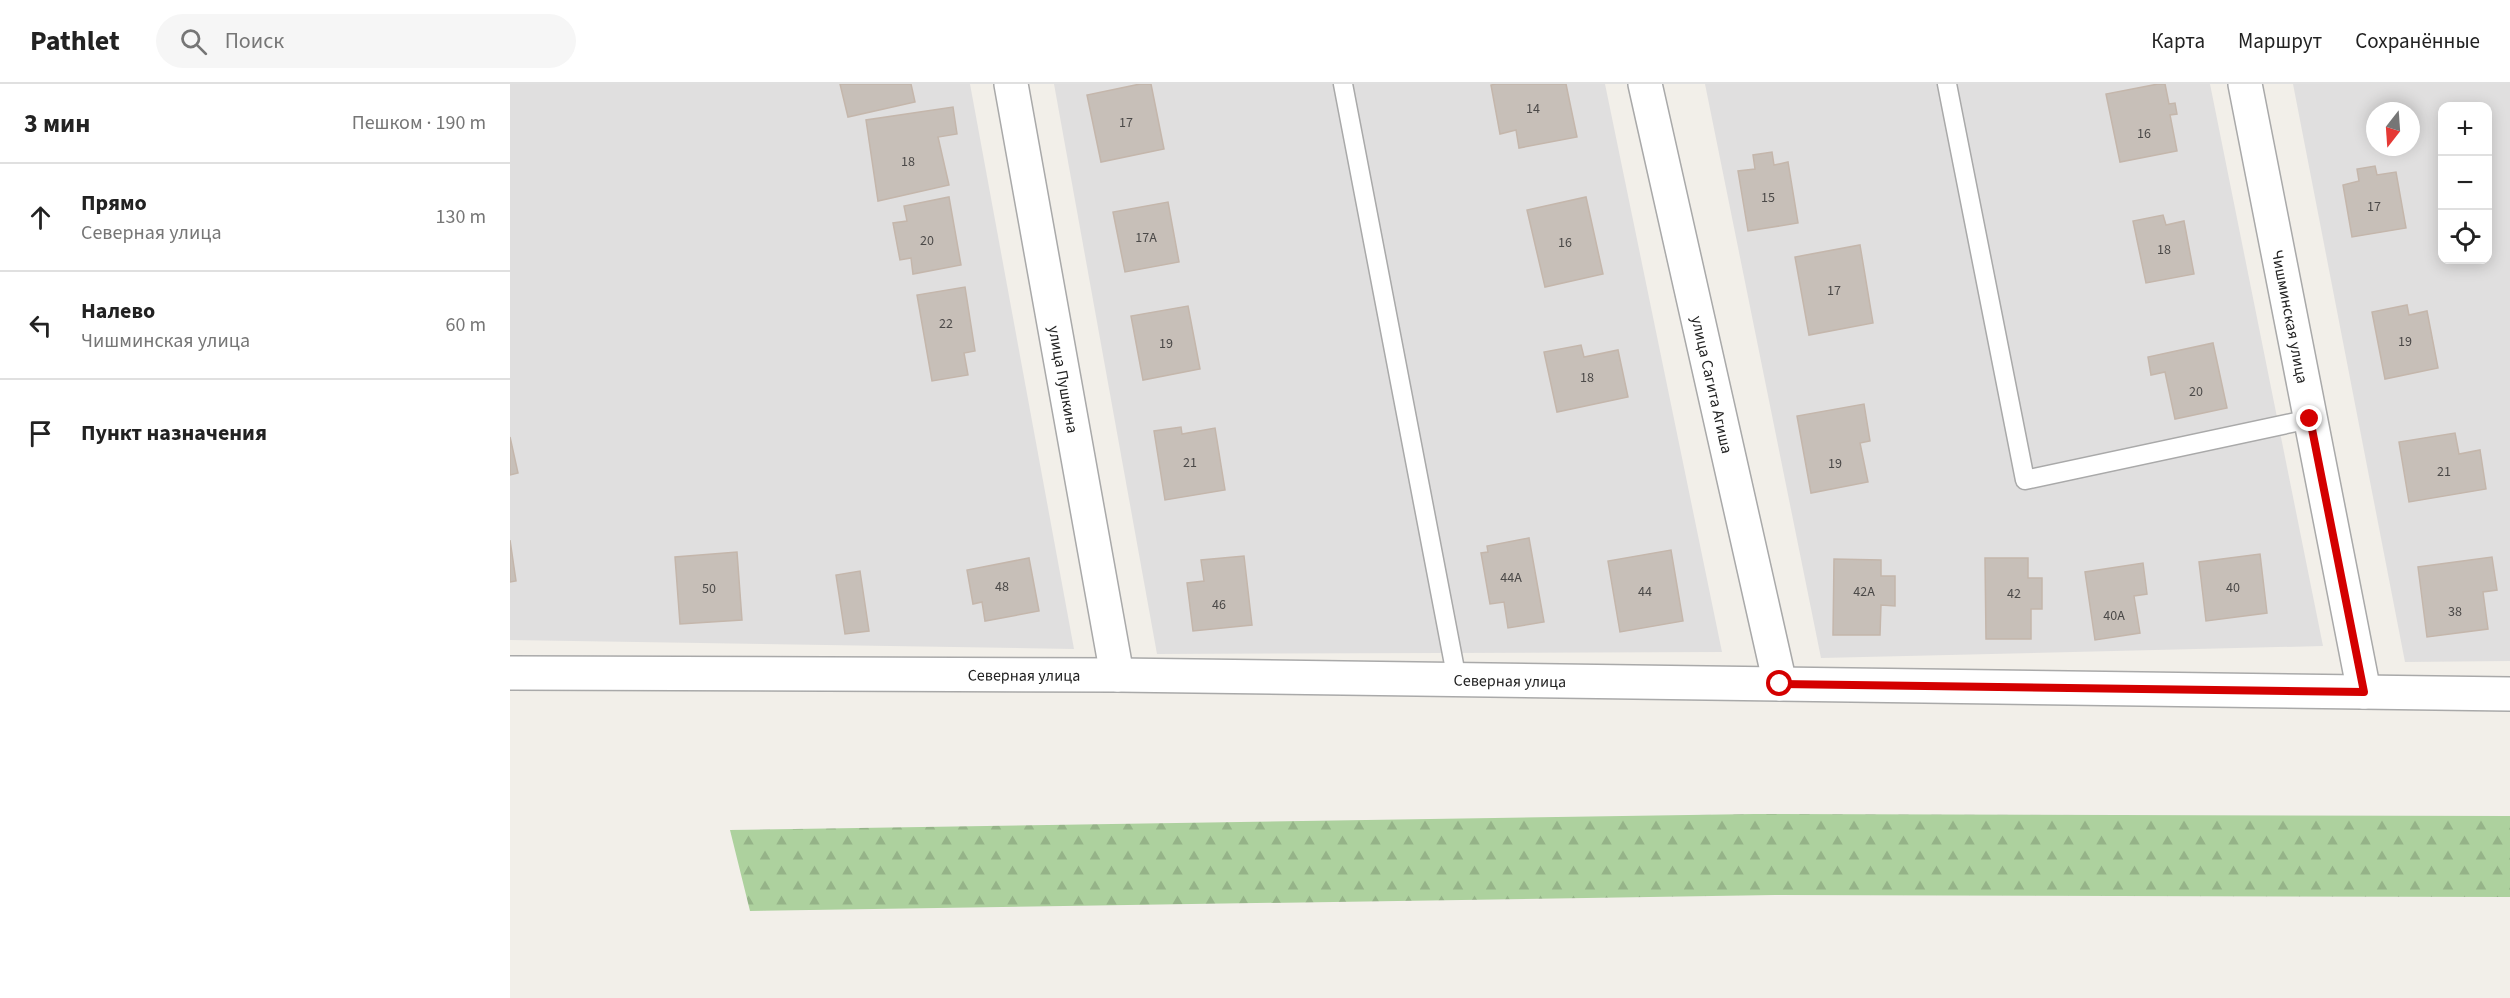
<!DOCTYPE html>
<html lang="ru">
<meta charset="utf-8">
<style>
:root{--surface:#fff;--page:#f6f6f6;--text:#222;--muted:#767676;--line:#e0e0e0}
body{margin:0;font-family:"Source Sans 3",sans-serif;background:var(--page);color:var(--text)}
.controls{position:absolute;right:18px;top:18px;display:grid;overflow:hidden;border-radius:12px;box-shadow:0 3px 15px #0003}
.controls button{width:54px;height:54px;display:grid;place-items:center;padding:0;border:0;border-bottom:2px solid var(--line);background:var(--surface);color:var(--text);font:30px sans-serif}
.compass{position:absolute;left:1856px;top:18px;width:54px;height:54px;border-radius:50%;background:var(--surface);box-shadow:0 3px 15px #0003;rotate:197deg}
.stop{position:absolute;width:18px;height:18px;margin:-14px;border:4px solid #d40000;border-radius:50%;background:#fff}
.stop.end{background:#d40000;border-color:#fff;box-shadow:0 2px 6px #0008}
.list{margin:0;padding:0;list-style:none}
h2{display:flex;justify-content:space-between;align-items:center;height:78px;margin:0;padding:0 24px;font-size:26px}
h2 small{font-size:20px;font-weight:400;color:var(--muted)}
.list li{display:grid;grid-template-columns:39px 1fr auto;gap:18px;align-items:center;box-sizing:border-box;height:108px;padding:0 24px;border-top:2px solid var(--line)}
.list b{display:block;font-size:22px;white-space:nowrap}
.list p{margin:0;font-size:20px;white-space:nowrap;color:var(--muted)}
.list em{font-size:20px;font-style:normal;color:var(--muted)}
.icon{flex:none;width:33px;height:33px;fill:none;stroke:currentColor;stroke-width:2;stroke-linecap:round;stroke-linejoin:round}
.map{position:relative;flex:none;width:2000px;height:914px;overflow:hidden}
header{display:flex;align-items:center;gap:36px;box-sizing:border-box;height:84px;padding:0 30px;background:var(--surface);border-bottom:2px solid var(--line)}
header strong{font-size:28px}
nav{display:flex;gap:33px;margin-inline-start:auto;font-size:21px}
.search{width:420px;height:54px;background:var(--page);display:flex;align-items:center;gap:15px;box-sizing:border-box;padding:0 21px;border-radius:33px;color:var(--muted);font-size:22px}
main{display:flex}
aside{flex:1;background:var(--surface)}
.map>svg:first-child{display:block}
</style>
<header>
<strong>Pathlet</strong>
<div class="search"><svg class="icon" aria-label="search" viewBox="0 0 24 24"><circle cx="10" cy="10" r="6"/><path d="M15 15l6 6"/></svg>Поиск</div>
<nav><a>Карта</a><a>Маршрут</a><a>Сохранённые</a></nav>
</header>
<main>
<aside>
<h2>3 мин<small>Пешком · 190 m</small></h2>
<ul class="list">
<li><svg class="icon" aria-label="ahead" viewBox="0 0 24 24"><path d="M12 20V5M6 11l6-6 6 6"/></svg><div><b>Прямо</b><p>Северная улица</p></div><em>130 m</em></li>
<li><svg class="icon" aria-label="left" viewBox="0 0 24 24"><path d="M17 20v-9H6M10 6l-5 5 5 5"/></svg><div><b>Налево</b><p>Чишминская улица</p></div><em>60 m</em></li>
<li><svg class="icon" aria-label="arrive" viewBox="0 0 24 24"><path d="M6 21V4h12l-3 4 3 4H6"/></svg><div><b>Пункт назначения</b></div></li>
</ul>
</aside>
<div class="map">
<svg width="2000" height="914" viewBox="0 0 2000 914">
<defs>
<pattern id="forest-firs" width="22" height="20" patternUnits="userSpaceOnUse" patternTransform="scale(1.5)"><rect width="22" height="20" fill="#add19e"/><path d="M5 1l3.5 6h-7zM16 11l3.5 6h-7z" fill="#95b388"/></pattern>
</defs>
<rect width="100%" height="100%" fill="#f2efe9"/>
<!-- residential -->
<path fill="#e0dfdf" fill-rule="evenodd" d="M0,0H460L564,565L0,556Z
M544,0H1095L1212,568L647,570Z
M1195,0H1700L1813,562L1311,574Z
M1783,0H2000V577L1895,578ZM1932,22H1978V176H1932ZM1865,27H1901V63H1865Z"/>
<!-- forest -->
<path fill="url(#forest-firs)" d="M1244,730L2000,732V813L1265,811L240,827L220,746Z"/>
<!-- building -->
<path fill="#c7bfb8" stroke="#c4b6ab" stroke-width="1.5" d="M330,0H401L405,18L338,33Z
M630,0H641L654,65L591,78L577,11Z
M986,0H1056L1067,53L1009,64L1006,46L990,50L981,1Z
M1648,0H1655L1659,20L1665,19L1667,30L1660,31L1667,67L1610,78L1596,10Z
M443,23L447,50L428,53L439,101L368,117L356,36Z
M1262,68L1264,81L1278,78L1288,139L1238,147L1228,87L1245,85L1243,71Z
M1865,82L1867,91L1886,88L1896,144L1842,153L1833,101L1849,97L1847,85Z
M439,113L451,181L403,190L401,174L390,176L383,139L397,137L394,122Z
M1076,113L1093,190L1035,203L1017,126Z
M658,118L669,178L615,188L603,128Z
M1653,131L1656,141L1674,137L1684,190L1636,199L1623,137Z
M1350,161L1363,239L1299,251L1285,173Z
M455,203L465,267L454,269L458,291L422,297L407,211Z
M1897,221L1899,231L1917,227L1928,284L1875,295L1862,228Z
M678,222L690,285L633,296L621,232Z
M1703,259L1717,324L1665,335L1655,288L1641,291L1638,273Z
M1071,261L1074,273L1108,266L1118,313L1047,328L1034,268Z
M1354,320L1360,357L1350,359L1358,398L1301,409L1287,332Z
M671,343L672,350L705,344L715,406L655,416L644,347Z
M1945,349L1949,370L1970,366L1976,405L1899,418L1889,358Z
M0,353L8,389L0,391Z
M1019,454L1034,538L998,544L994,518L980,520L971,469L978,468L977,462Z
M0,456L6,497L0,498Z
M1161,466L1173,537L1110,548L1098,477Z
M227,468L232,536L170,540L165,473Z
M1750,470L1757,529L1696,537L1689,478Z
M734,472L742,541L683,547L677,499L694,497L691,476Z
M1982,473L1987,506L1973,508L1978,545L1917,553L1908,483Z
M519,474L529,527L475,537L472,518L463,520L457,486Z
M1475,474H1518V494H1532V525H1521V555H1476Z
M1324,475L1371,476V492H1385V522L1371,521L1370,551H1323Z
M1633,479L1637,510L1624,512L1630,549L1585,556L1575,488Z
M350,487L359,547L335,550L326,491Z"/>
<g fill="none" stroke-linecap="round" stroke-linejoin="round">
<!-- service casing -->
<g stroke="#a9a9a9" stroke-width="21">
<path id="service" d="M833,0L947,596
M1437,0L1515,396L1800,335"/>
</g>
<!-- minor casing -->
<g stroke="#a9a9a9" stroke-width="36">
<g id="minor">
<path id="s1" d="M501,0L607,591"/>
<path id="s2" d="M1135,0L1270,600"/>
<path id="s3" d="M1735,0L1854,608"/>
<path id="s4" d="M0,589L607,591L2000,610"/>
</g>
</g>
<!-- service -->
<use href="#service" stroke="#fff" stroke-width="18"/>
<!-- minor -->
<use href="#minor" stroke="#fff" stroke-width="33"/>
</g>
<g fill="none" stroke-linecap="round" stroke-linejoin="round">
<!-- route -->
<path stroke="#d40000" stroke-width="8" d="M1270,600L1854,608L1800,335"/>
</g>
<g text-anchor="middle" stroke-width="4.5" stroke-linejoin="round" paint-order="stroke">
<!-- number labels -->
<g font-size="14" fill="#4b4948">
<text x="1023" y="29">14</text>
<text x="616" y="43">17</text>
<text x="1634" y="54">16</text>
<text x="398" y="82">18</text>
<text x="1258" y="118">15</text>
<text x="1864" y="127">17</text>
<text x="636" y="158">17А</text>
<text x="417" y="161">20</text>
<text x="1055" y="163">16</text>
<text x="1654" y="170">18</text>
<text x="1324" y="211">17</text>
<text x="436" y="244">22</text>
<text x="1895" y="262">19</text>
<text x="656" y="264">19</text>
<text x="1077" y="298">18</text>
<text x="1686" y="312">20</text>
<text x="680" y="383">21</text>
<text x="1325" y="384">19</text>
<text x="1934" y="392">21</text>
<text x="1001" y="498">44А</text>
<text x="492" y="507">48</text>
<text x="1723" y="508">40</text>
<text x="199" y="509">50</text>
<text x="1135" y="512">44</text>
<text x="1354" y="512">42А</text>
<text x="1504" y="514">42</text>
<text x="709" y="525">46</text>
<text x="1945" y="532">38</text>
<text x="1604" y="536">40А</text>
</g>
<!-- street labels -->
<g font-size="16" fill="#222" stroke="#fff">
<text dy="6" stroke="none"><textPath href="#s3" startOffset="237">Чишминская улица</textPath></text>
<text dy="6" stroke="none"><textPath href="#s1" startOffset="300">улица Пушкина</textPath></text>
<text dy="6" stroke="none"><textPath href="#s2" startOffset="308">улица Сагита Агиша</textPath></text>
<text dy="6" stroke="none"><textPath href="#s4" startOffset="514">Северная улица</textPath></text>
<text dy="6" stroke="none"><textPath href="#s4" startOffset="1000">Северная улица</textPath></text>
</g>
</g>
</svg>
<div class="controls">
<button>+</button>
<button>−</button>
<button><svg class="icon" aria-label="locate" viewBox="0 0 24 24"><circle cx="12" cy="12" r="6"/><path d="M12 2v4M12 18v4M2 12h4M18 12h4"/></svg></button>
</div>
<svg class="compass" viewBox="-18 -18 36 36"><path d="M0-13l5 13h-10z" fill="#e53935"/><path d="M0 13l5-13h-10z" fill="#767676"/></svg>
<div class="stop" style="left:1270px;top:600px"></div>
<div class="stop end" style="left:1800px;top:335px"></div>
</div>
</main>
